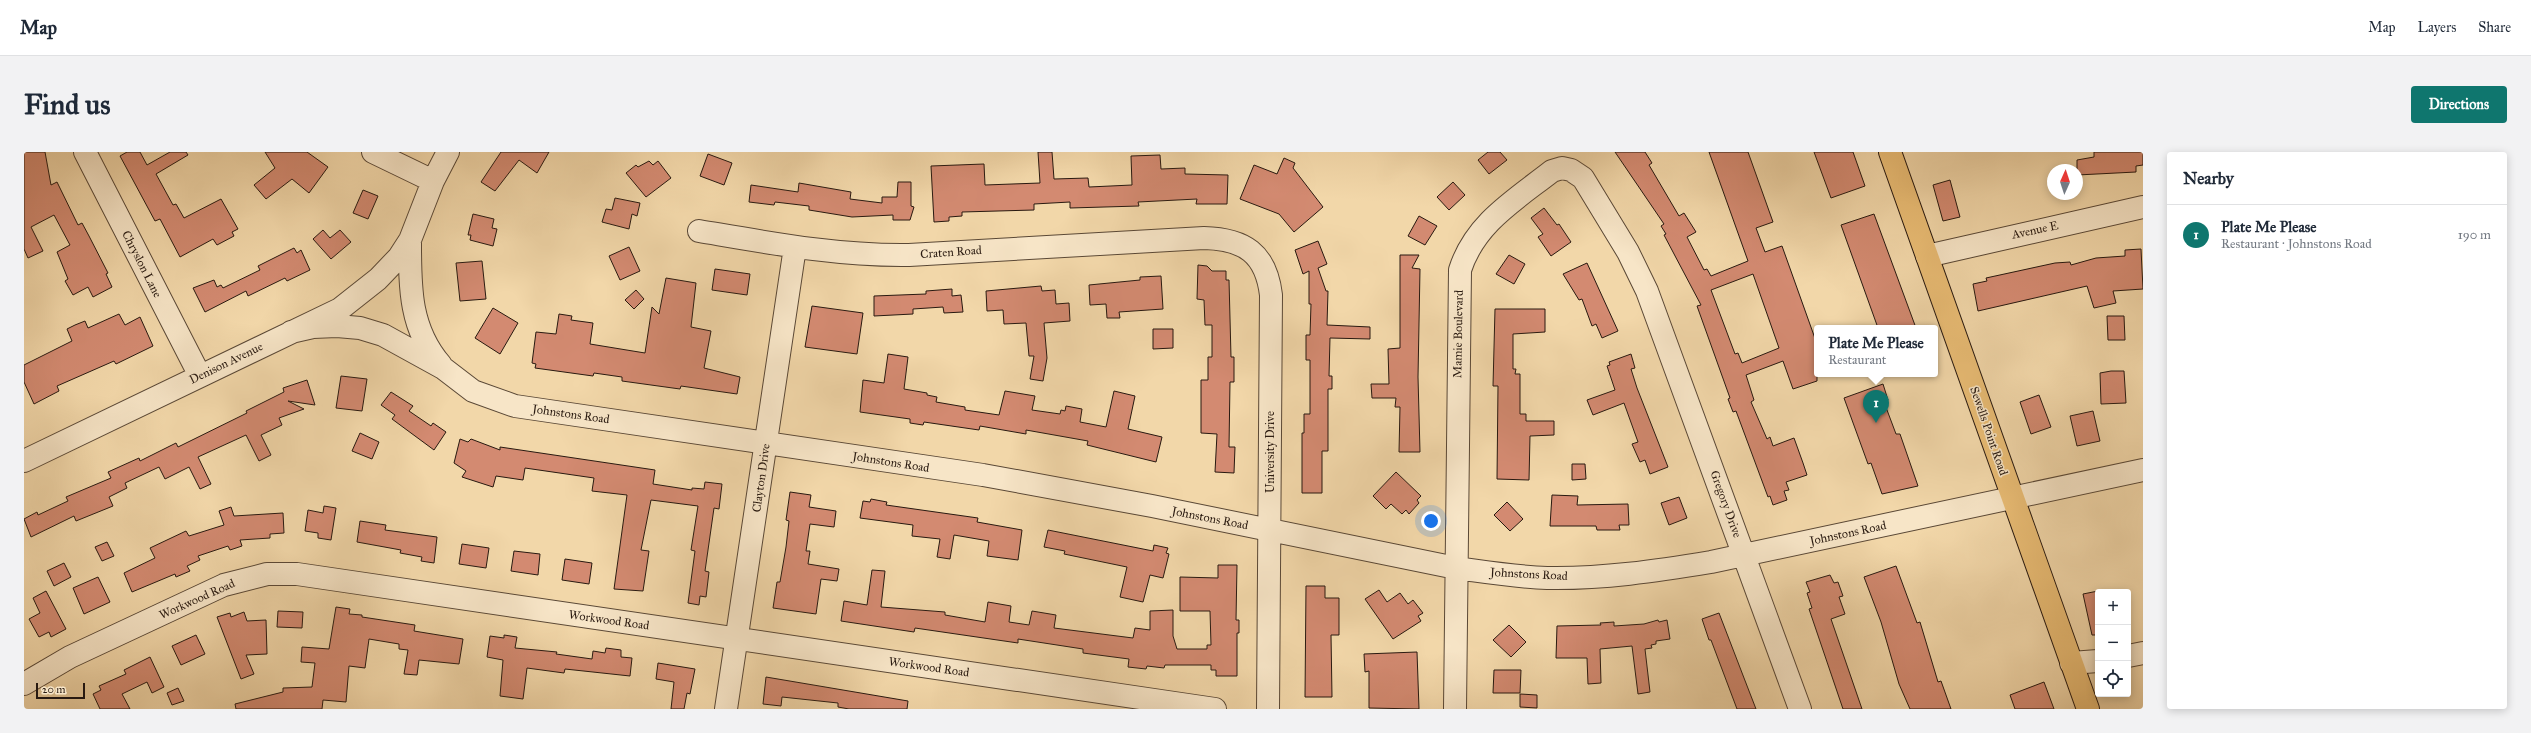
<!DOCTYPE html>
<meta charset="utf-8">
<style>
:root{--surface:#fff;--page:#f2f2f3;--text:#1f2937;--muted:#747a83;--line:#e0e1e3;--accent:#0f766e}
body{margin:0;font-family:"IM FELL Great Primer",serif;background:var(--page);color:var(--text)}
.controls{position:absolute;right:12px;bottom:12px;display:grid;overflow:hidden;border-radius:4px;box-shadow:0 2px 10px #0003}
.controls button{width:36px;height:36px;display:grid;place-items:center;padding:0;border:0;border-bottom:1px solid var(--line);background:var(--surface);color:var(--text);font:20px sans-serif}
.compass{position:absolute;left:2023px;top:12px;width:36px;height:36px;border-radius:50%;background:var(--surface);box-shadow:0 2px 10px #0003;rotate:3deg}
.scale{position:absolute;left:12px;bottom:10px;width:49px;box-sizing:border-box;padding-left:4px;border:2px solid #281910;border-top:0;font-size:11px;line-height:14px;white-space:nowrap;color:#281910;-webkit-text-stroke:3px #f7e5c7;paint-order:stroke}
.you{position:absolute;left:1407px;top:369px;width:14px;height:14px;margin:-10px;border:3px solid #fff;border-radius:50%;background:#1a73e8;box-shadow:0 0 0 6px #1a73e833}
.badge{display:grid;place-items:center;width:26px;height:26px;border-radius:50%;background:var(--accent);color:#fff;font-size:13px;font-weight:700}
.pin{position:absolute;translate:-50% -33px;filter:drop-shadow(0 1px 2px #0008)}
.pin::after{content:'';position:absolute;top:21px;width:14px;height:12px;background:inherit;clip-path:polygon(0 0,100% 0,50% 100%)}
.popup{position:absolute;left:1790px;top:173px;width:124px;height:52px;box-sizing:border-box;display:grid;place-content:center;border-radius:4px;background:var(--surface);filter:drop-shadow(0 1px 3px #0005);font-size:13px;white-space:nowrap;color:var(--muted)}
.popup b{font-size:15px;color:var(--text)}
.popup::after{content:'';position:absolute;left:50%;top:100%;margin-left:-8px;border:8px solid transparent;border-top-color:var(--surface)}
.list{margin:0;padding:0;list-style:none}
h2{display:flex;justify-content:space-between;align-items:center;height:52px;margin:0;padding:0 16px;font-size:17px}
h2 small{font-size:13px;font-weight:400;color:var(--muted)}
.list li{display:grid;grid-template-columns:26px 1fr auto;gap:12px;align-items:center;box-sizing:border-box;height:60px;padding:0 16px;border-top:1px solid var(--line)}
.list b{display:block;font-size:15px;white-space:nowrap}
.list p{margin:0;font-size:13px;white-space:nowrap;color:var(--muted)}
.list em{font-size:13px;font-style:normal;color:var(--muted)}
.icon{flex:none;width:22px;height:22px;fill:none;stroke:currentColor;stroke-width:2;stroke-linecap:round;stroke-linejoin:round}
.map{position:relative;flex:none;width:2119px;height:557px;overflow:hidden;border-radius:4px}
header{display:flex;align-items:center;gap:24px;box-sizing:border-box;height:56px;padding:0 20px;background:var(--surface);border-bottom:1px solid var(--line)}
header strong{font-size:19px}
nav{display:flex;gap:22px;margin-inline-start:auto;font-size:14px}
.intro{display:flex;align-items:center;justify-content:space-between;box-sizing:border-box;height:96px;padding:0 24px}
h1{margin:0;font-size:28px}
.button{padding:10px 18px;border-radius:4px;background:var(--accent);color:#fff;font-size:14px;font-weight:700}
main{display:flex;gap:24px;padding:0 24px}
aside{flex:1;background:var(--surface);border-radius:4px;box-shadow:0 2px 10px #0003}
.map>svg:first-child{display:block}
</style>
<header>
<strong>Map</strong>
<nav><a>Map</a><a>Layers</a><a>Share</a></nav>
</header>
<div class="intro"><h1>Find us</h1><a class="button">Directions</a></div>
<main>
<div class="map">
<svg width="2119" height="557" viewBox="0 0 2119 557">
<rect width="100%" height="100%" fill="#f2d7a9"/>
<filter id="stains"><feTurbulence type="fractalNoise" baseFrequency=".005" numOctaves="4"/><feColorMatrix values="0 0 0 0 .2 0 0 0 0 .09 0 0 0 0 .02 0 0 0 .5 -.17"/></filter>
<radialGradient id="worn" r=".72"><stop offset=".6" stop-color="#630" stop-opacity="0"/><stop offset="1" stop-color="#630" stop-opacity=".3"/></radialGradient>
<!-- building -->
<path fill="#d38a71" stroke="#281910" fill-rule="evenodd" d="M0,0H21L27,33L33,30L54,73L58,71L65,84L84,121L82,122L88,135L69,145L64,135L49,143L41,129L44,127L33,100L46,93L30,63L7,75L19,99L4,106L0,97Z
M103,0H116L123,13L146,0H162L164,3L132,22L149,53L152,52L160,66L197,47L214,77L208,80L210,84L193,93L189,87L156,105L136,67L131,69L96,4Z
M241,0H283L304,15L285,41L268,27L242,47L230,33L251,16Z
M477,0H525L513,21L495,8L471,39L457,30Z
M1014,0H1028L1030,27L1064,26L1065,35L1108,33L1107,4L1136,3L1137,17L1161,16V22L1204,23L1203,52H1172L1173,47L1114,50L1115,54L1046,56V50L1010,52V58L938,60V64L925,65V69L910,70L907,14L960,12L961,33L1016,31Z
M1464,0H1476L1483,8L1465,22L1454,8Z
M1591,0H1621L1628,11L1625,13L1655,64L1660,61L1672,80L1663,85L1680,118L1683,117L1687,124L1724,109L1685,0H1724L1749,70L1732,76L1741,100L1758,94L1793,192V229L1769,237L1759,209L1722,223L1730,248L1727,250L1743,287L1746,285L1749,294L1770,286L1779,311L1783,323L1762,330L1765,338L1760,339L1763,348L1749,353L1746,344L1744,345L1712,259L1709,260L1704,247L1706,246L1673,154L1677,153L1640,83L1642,82L1637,74L1640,72ZM1729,122L1755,196L1718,211L1714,201L1711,202L1687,138Z
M1790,0H1829L1841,34L1807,46Z
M2070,0H2119V13L2112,14V20L2053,23V8L2070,5Z
M684,2L708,11L700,33L676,24Z
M1260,6L1271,11L1269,16L1299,55L1270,80L1255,62L1216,47L1230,13L1253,22Z
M625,9L629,13L634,9L647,26L622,45L602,21L612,13L614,15Z
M1926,28L1936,65L1919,69L1909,33Z
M874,30H887V54L890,55L886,68H869V63L828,65L785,58V54L751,50L750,53L725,50L727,33L774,40L775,31L827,40L826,47L858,51V45H873Z
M1429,30L1441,43L1425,58L1413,45Z
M339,38L354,44L344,67L329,61Z
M591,46L616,51L613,64L608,62L605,77L578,70L582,57L588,58Z
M1520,56L1533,73L1535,72L1547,90L1527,104L1514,85L1519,82L1507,66Z
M449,62L470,67L468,76L473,77L469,94L446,88L447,83H444Z
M1850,62L1892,176H1854L1817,73Z
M1395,64L1413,74L1401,93L1384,84Z
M299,78L306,86L316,78L327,90L307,107L289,87Z
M1294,89L1303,112L1294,116L1302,139H1304L1303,173L1346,175V187L1306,186L1305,224H1308V237H1304V299H1298V341H1278V281H1280V262H1286V208H1282V183H1286L1287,152H1285V119L1279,122L1271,98Z
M605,95L616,119L596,128L585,104Z
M270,96L273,101L277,98L286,118L263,129L261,126L224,144L222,139L181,160L169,136L190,128L193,135L197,133L199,136L236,118L234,114Z
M2117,97L2119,137L2089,139L2092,151L2070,156L2063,134L1954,159L1949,132L1963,129L1962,126L2031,111L2046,110L2047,113L2072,106L2101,104V98Z
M1376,103H1395L1388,116L1396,117L1394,225L1396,300H1375L1376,255H1371L1372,246H1348L1347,232H1365L1364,197L1376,196Z
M1485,103L1501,112L1490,132L1472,122Z
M458,109L462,147L436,149L432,111Z
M1563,111L1594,179L1578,186L1572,172L1568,174L1558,147L1555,148L1539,122Z
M1174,113L1183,114L1188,119H1202V128H1205L1207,205H1210V230H1206L1205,295H1211L1210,321L1191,320L1193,282L1177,281V228H1184V205H1188V173H1181L1180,148L1173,147Z
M691,117L726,122L723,143L688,138Z
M1137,124L1139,157L1095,160L1096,166H1083L1082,152L1066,153L1065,133L1116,128V125Z
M642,126L672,131L667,175L687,179L680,216L716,225L713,242L657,234L656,237L598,229V225L570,221L569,224L511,216L512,212L508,211L512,180L532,182L535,162L548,164L547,168L569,171L566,192L621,201L628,155L635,162Z
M1017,134L1018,139L1031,138L1032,152L1045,151L1046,169L1020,171L1023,206L1019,229L1006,227L1010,204H1005L1002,171L980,172L979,158L963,159L962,139Z
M928,137V144L937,143L939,160L920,161L919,155L889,157V162L850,164V144L902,142V139Z
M612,138L620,147L610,157L601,148Z
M788,154L839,161L833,202L781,195Z
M469,156L494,171L476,202L451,186Z
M1471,157H1521V180L1489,182V217H1492L1491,222H1496V262H1502V269H1530V283L1506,284L1505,328L1473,327L1474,234H1469Z
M95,162L101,173L116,165L129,194L92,212L90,209L33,234L35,239L10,252L0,230V213L48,189L43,177L51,173L61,169L64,176Z
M2083,164H2100L2101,188H2084Z
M1129,177H1149V196L1129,197Z
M864,202L884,205L880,237L903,241V243L913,245L912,250L941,255V258L975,263L981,239L1011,244L1008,258L1036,262L1037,258L1041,259L1042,254L1058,257L1056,270L1082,275L1090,239L1111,244L1104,277L1138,285L1132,310L1063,293L1064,289L1002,278V282L956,274L955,278L900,270L899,273L886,271V267L836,260L839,228L860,231Z
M1607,202L1611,216L1607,217L1613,236L1644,315L1626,322L1621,308L1616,310L1608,292L1614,290L1600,251L1569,263L1563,248L1591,238L1583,214L1586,213L1585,210Z
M2087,219H2100L2102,251L2077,252L2076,221Z
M317,224L343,227L338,259L312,256Z
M283,228L291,253L264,249L280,257L255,266L258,273L237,283L247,303L235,309L222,283L174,305L187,332L176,337L165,315L141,327L135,315L101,331L103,336L85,345L89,354L52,369L50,364L7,385L0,367L13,360L14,363L44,349L42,345L87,326L84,320L115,306L116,309L152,291L154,295L223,261L222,259L260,240L259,236Z
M1859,232L1864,248L1860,250L1872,282H1876L1894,334L1858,342L1847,311L1844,312L1820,246Z
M367,240L389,254L385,259L407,274L409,271L422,280L410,298L368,267L371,263L357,253Z
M2015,243L2027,275L2007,282L1996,250Z
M2069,259L2076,289L2053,294L2046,264Z
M336,281L355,290L348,307L328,299Z
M436,287L444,290L447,287L476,298V295L631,318L629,332L668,338V336L680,337L681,330L698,332L695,357L690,356L681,419L685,420L682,445L676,444L675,453L664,451L671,399L667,398L674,354L627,348L617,398L625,399L619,439L590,437L603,343L568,339L570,326L501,316L499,328L472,324L469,335L438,325L442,319L430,311Z
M1548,312H1561L1562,327L1548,328Z
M1372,320L1397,344L1393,348L1395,351L1385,362L1382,358L1378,362L1367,352L1362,357L1349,344Z
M766,340L787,343L785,355L812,359L810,375L786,372L782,399H786L784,412L815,417L813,429L797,427L792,462L749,456L753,430H756L762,395L765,369L762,368Z
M1528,343L1554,344L1553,353L1604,352L1605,373H1595L1596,378H1573L1572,374H1526Z
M1655,345L1663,366L1645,373L1637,351Z
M847,347L863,350L862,353L954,366L953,370L998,378L994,408L963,404L965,389L930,383L926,407L913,405L916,387L888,384L889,373L836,366L839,349L846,350Z
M1483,350L1499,367L1486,379L1470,363Z
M300,354L312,356L307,388L294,386V381L281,379L284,358L299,361Z
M207,355L210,364L259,361L260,381L246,382V386L216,388L218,394L206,398L204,394L174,404L176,408L163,414L166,419L152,425L151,422L108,440L100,421L131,406L126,396L162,379L165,384L200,373L195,359Z
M336,369L362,373L361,378L413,385L410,411L397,409L398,405L376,401L377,398L333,390Z
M1024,378L1129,399L1130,393L1144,396L1142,401L1145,402L1139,426L1126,423L1119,450L1096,445L1103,415L1040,402L1041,399L1020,395Z
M83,390L90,404L78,409L71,395Z
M438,392L465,396L462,416L435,412Z
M490,399L516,402L514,423L487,419Z
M541,407L568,411L565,432L538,428Z
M40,411L47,425L30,434L23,419Z
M1194,413H1213L1212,468H1215V481H1213V524H1192V518H1187V513H1141L1140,516L1123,514L1122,517L1104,515L1105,507L1059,501V497L994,487V491L891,476L890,480L817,469L820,449L843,453L848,418L861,419L857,455L921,460V463L961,470L964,450L987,454L985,470L1005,473L1008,459L1032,463L1030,476L1109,486L1111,476L1126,478V459L1149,458V484L1153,497H1183V493H1187L1186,459H1156V425L1194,426Z
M1872,414L1893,471L1896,470L1914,530L1917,529L1927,557H1886L1875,532L1857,470L1840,425Z
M1806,423L1810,431L1814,430L1819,444L1815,445L1821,462L1807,467L1838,557H1819L1785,457L1788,456L1783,441L1786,440L1782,430Z
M74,425L86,450L60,462L49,436Z
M1282,434H1301V446H1315V483H1307L1308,545H1281Z
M1355,438L1363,450L1376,441L1384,452L1389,448L1399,461L1394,464L1397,469L1369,487L1341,447Z
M22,439L42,477L27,485L25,480L15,485L5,467L16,461L9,446Z
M2074,439V483H2068L2059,442Z
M312,455L326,457L325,462L338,463V465L391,473L390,479L439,487L435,512L395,508L393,523L380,522L384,498L375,497V492L345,487L341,516L325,514L322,550L299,548L298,557H212L211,552L259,540V536L288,535L291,511L277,510L278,495L305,497Z
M254,459L279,460L278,476L253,475Z
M220,460L223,469L242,468L243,502L222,503L230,522L217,527L193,465L206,461L207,465Z
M1695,461L1720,526L1732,557H1713L1687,488H1685L1678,467Z
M1634,468L1635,470L1643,468L1646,487L1632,489V492L1627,493L1628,496L1621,497L1626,540L1614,542L1608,494L1576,497L1577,531L1564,532L1563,506H1532L1533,474L1577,473L1576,471L1590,470V474L1620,472Z
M1485,473L1502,490L1487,505L1469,488Z
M172,483L181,502L157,513L148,494Z
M480,483L493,485L491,496L533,500L532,502L568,507L569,499L581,501L582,496L597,498V505L608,506L606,524L541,517L540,521L503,516L499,547L476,544L479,508L463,505L466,484L480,486Z
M1393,500L1395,557L1345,556V519L1341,520L1340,502Z
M126,505L140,535L128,541L123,530L98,542L106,557H76L69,542L77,538L75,534L102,522L100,518Z
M634,511L671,517L666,542L663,541L660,557H647L650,530L632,527Z
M1470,518H1497L1496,541H1469Z
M742,525L884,549L883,557H825L814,555V551L758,545L757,554L739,552Z
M2020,530L2030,557H1991L1986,543Z
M154,536L160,549L148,553L143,541Z
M1496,542L1513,543V556L1496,555Z"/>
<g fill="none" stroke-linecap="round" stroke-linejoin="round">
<!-- minor casing -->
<g stroke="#5a4836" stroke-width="24">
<path id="minor" d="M61,0L176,224
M349,0L409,29
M675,79C746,91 814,104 885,103L1180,86C1220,87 1242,101 1247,143L1244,557
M386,88C386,134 385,176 417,213
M1903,104L2119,55
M267,180L289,175L313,174L336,176L359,183L419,216L449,239L491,254L959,323L1128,354L1432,416C1462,420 1492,425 1523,426C1578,427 1633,419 1687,410L2119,318
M0,309L316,157L354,127L375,105L386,88L409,29L424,0
M2104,504L2119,501
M2047,511L2074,509
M0,532L46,505L200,433L243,422H273L1191,557
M702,557L771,95
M1431,557L1436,118C1451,71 1491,48 1528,19L1538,16L1547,18L1559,26L1604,100L1623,139L1776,557"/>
</g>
<!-- major casing -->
<g stroke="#281910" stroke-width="24">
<path id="major" d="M1866,0L2064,557"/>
</g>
<!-- minor -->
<use href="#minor" stroke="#f7e5c7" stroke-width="22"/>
<!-- major -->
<use href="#major" stroke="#e9bc74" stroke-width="22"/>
</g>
<g text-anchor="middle" stroke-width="3" stroke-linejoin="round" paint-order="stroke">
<!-- street labels -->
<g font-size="12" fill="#281910" stroke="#f7e5c7">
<text transform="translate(2011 78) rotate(-12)" y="4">Avenue E</text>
<text transform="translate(927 100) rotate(-4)" y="4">Craten Road</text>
<text transform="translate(118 112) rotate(63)" y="4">Chryslon Lane</text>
<text transform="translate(1434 182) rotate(-89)" y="4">Mamie Boulevard</text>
<text transform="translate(202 211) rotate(-26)" y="4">Denison Avenue</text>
<text transform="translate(547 262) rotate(8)" y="4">Johnstons Road</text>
<text transform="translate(1965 279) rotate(71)" y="4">Sewells Point Road</text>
<text transform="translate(1246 300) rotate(-90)" y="4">University Drive</text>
<text transform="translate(867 310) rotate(9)" y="4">Johnstons Road</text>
<text transform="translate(737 326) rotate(-82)" y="4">Clayton Drive</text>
<text transform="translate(1702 352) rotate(70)" y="4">Gregory Drive</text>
<text transform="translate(1186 366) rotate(11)" y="4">Johnstons Road</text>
<text transform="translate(1824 381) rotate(-12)" y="4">Johnstons Road</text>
<text transform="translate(1505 422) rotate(3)" y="4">Johnstons Road</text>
<text transform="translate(173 447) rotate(-24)" y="4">Workwood Road</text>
<text transform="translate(585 468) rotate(8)" y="4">Workwood Road</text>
<text transform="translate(905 515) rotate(8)" y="4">Workwood Road</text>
</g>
</g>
<rect width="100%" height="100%" filter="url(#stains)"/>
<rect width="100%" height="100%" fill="url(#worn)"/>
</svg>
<div class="controls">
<button>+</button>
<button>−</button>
<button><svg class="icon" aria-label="locate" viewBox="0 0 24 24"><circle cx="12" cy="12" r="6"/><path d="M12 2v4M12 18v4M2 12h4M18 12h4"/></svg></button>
</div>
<svg class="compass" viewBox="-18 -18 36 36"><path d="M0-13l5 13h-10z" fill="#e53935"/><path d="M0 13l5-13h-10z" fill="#747a83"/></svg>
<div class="scale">20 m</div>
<div class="you"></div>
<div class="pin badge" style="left:1852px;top:271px">1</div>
<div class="popup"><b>Plate Me Please</b>Restaurant</div>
</div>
<aside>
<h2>Nearby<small></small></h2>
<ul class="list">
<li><span class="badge">1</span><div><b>Plate Me Please</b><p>Restaurant · Johnstons Road</p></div><em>190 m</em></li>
</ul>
</aside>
</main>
